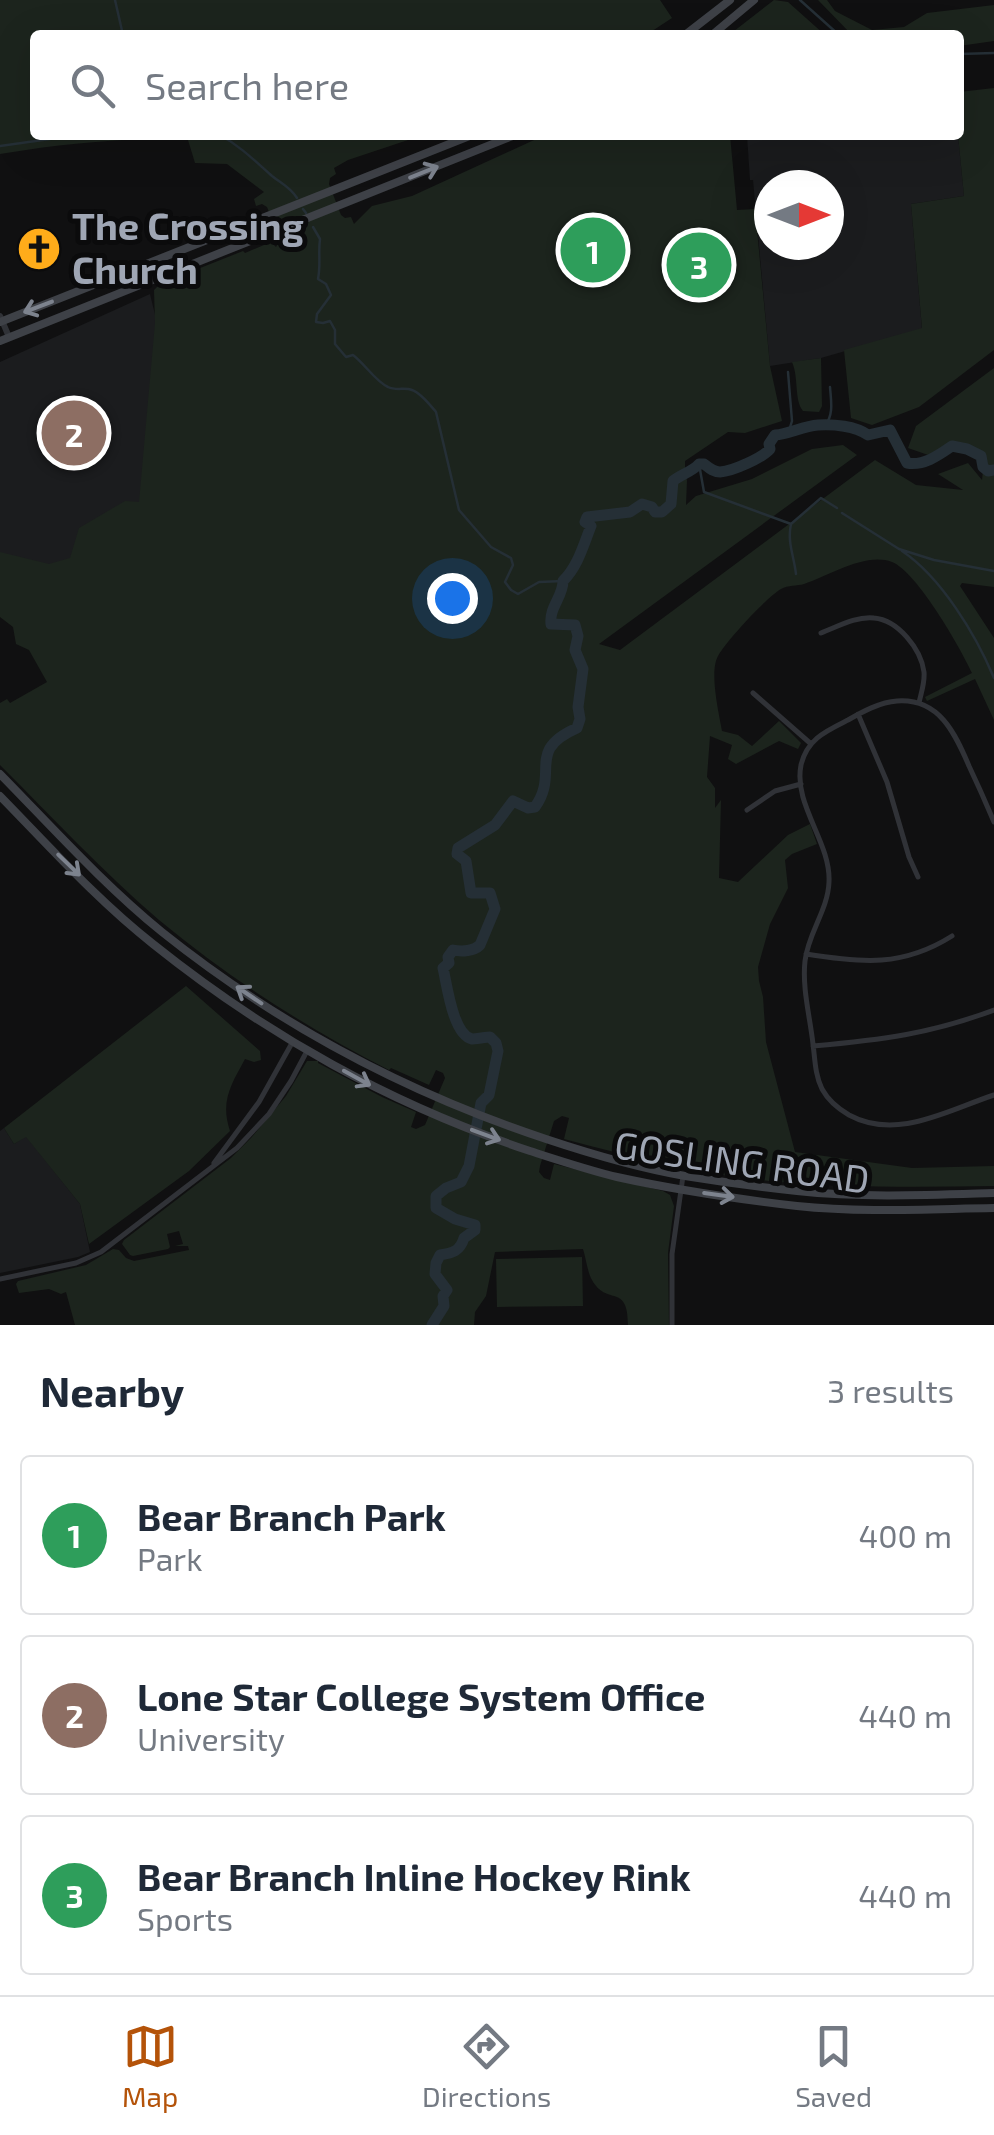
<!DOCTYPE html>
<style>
:root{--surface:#fff;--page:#f2f2f3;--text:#1f2937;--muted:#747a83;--line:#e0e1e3;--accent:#b45309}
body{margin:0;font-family:"Exo 2",sans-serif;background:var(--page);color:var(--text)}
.compass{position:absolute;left:754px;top:170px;width:90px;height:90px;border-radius:50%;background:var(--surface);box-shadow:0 10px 40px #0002;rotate:90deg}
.you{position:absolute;left:452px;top:598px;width:35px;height:35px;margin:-25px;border:8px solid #fff;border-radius:50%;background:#1a73e8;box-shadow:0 0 0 15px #1a73e833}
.badge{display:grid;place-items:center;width:65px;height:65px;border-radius:50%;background:var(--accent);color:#fff;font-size:32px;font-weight:700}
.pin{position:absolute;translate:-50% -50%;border:5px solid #fff;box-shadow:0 2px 10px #0006}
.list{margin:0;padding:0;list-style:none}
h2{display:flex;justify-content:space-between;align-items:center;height:130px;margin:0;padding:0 40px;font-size:42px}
h2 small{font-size:32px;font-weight:400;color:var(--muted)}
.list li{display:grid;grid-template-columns:65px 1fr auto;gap:30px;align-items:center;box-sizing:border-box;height:160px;margin:0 20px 20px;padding:0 20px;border:2px solid var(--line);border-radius:10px}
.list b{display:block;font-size:38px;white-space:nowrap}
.list p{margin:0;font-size:32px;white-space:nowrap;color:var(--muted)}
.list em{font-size:32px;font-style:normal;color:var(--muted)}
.icon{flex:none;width:55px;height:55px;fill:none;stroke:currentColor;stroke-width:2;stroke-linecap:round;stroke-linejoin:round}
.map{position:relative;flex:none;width:994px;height:1325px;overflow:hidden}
.search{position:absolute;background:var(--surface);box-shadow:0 10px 40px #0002;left:30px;right:30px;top:30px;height:110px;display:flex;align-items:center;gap:25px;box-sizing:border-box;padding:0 35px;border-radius:10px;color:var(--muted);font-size:38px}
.sheet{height:670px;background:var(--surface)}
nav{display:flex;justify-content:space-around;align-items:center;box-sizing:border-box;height:140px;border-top:2px solid var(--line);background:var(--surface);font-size:28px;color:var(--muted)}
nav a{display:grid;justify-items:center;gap:5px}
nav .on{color:var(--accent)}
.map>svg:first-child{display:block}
</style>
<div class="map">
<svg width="994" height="1325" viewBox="0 0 994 1325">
<rect width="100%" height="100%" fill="#101011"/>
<!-- built -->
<path fill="#1b1c1e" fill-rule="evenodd" d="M747,135H958L964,196L911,204L922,329L821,358L770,366L753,180H750ZM769,185H829V245H769Z
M150,294L157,323L141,504L70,580L0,575V362Z
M4,1128L14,1144L26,1136L80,1204L90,1252L78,1257L0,1273V1131Z"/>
<!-- green -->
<path fill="#1c241d" d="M0,0H660L672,18L646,35H35V135H423L348,160L334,168L336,174L330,178L329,184L341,215L345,218L351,217L354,224L372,206L412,196L545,135H730L737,210L755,209L770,366L782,421L745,433L728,432L685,461V469L683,470L687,480L686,505L696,496L752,479L812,449L843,445L857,455L599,644L620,650L875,460L916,485L963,490L938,474L968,463L982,480L985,453L962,445L931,456L908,448L916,426L994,368V587L962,583L960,586L994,638V720L975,679L927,701L925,697L972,673C960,647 917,572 892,562C865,552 829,576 804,584C797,586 788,585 781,589C767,597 727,640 718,656C709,672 719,713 722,731L738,735L752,746L779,721L801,743L798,749L779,741L736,764L728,759L732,745L710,736L707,777L715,788V808L721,800L719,878L738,882L788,835L810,824L817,844L792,854L785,860L788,888L770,924L758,967L759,981L763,997L766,1042L795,1152L912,1168L994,1166V1186C919,1187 844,1188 769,1181C699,1174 631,1157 564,1139L569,1118L562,1116L554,1121L540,1166L539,1172L544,1178L550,1180L554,1164L663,1191L670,1195L674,1206L668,1253L669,1325H628C628,1282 607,1307 592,1280C587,1271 586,1258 583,1249L495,1252L486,1296L475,1312L474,1325H75L66,1292L61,1294L49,1289L19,1293L16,1284L18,1281L86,1265L113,1249L119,1250L126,1258L134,1261L189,1250L188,1246H175L183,1244L179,1231L167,1234L170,1247L168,1249L133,1256L130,1255L122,1244L124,1240L231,1158L251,1138L286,1096L307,1061H318V1063L382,1097L416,1112L411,1127L416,1129L425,1125L445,1078L443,1073L436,1070L429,1085L391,1068L389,1070C307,1028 230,979 159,920C103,872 52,817 0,765V703L7,699L10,703L47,682L29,650L16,644L13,627L0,617V552L49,564L70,558L79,528L125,501L139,502L155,323L154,290L160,284L243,251L245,253L271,242L276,247L280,240L267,207L262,204L256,206L254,199L264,192L227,164L195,163L188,140C125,137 62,144 0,154Z
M774,0L788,2L825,35H729Z
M818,0H827L835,11L872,30L904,27L927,13L994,5V41L959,46V35H852Z
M994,88V350L919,407L872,425L851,418L844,350L922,328L911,204L964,196L958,135L959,92Z
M821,358L822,406L819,412L803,411C794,400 799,378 792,362Z
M186,986L260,1051L261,1060L254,1062L245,1059C231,1085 220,1101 230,1131L189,1171L89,1244L80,1204L26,1137L14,1144L4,1128Z
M582,1257L583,1306L497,1307L496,1259Z"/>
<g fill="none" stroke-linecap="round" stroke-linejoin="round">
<!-- stream -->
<path stroke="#252f36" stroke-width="2.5" d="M115,0L123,35
M800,0L839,35
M959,54L994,53
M220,135C240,146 255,161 272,176C282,184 290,187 297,198
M0,146L78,135
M303,209L306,213
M313,227L320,239C318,253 321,264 318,279L326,284L331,295L317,314L316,322L323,323L330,321L335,330V344L346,357L353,355C365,364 375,381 388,387C396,391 405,387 412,390C421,393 430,405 436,412L459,510L491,547L511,558L513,565L505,582L511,590L518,594L539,582L563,581
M825,426C834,414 831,401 830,387
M788,434L792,421L788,372
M699,464L704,492L791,524L821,498L837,508
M842,513L899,549L934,560L994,571
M791,524C787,542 794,556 796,574
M902,551C941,577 976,635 994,678"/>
<!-- river -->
<path stroke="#252f36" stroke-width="11" d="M432,1325L444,1306L443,1296L447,1290L435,1274L436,1263L440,1255C453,1253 460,1251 464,1238L475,1230V1225L455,1219L436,1208V1196L446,1188L461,1182L469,1166L481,1103L489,1095L498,1051L496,1043L490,1037C488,1037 474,1039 472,1039C453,1035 447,985 443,968L449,963L448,957L453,950C462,952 474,951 480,945L495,909L490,893H471L466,861L457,854L458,848L495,825L513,801L528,808L535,807C560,772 525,751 577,728L580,719L578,707L583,669L575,650L578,636L575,625L551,624C549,607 563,597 563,581C578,566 583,546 591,526L585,522L587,517L630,512L642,504L652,507L655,512H662L671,504L673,481C681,474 692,472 699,464H704C709,468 713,472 720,472C733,471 762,458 770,449L769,444L775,435C789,434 803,426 818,425C834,424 855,426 868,435L890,430L907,463C924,466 939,455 952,446L967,449L981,456L983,467L988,471L994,470"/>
<!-- minor -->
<path stroke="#303237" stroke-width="5" d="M821,633C837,627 856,616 874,618C898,620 921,649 924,672C925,683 921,693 919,703
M753,693L810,743
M858,714L887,782L909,857L918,877
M747,810L775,791L801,784
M994,822C986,803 978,785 969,766C955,733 939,698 897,701C880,702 862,712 848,720C826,731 807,739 801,765C793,805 831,842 829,882C828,910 808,933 805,961C802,988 810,1017 813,1044C815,1059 815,1075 822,1089C828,1100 837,1108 849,1115C897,1141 948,1110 994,1095
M806,954C862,963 903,967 952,936
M813,1046C881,1040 930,1034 994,1010
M214,1163L259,1102L292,1043
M0,1279L76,1263L101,1252L237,1148L269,1114L291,1081L307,1051
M672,1325V1254L683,1176"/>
<!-- tertiary -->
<path stroke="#303237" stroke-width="6" d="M0,316L9,337"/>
<!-- secondary -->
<path stroke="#3e4147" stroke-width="8" d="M685,35L730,0
M712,35L754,0
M0,322L472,135
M0,341L515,135
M0,774C52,827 104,885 162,932C277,1024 407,1093 546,1139C591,1154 638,1168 685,1176C722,1182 760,1187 797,1191C862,1198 929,1195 994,1193
M0,796C49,846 97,900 153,944C268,1036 390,1104 530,1151C558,1160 588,1170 617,1177C676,1190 737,1199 797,1206C862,1213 929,1209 994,1208"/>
</g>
<!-- one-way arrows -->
<defs><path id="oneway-shaft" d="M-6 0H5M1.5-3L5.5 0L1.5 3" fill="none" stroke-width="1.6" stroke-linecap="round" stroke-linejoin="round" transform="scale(2.5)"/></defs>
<g stroke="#7d838e">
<use href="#oneway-shaft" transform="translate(424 172) rotate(-22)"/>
<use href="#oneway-shaft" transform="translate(38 307) rotate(159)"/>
<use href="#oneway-shaft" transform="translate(69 865) rotate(44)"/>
<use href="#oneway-shaft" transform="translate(249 995) rotate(-146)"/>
<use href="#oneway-shaft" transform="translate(357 1078) rotate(29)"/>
<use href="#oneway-shaft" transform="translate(486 1135) rotate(20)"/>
<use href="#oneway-shaft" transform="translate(719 1195) rotate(8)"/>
</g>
<!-- icons -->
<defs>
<g id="church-disc" transform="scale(2.25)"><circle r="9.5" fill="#ffac1a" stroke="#0b0b0c"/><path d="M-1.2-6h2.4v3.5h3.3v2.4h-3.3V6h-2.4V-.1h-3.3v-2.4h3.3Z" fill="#111"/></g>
</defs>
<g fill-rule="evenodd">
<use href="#church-disc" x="39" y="249"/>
</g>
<g text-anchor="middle" stroke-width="10" stroke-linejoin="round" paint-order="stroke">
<!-- poi labels -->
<g font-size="38" font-weight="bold" fill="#9fa6b4" stroke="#0b0b0c" text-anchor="start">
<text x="72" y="240">The Crossing<tspan x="72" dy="44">Church</tspan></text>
</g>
<!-- street labels -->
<g font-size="38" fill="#9fa6b4" stroke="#0b0b0c">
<text transform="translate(742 1163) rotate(8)" y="13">GOSLING ROAD</text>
</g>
</g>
</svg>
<svg class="compass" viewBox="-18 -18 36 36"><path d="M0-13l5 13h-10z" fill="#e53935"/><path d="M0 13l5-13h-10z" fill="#747a83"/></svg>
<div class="you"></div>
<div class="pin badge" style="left:593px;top:250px;background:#2e9e5b">1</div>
<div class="pin badge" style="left:74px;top:433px;background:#8d6e63">2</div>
<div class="pin badge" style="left:699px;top:265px;background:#2e9e5b">3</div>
<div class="search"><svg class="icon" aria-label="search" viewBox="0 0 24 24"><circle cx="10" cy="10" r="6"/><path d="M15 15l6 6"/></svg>Search here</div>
</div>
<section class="sheet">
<h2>Nearby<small>3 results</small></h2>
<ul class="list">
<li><span class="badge" style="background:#2e9e5b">1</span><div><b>Bear Branch Park</b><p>Park</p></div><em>400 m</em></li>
<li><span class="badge" style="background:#8d6e63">2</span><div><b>Lone Star College System Office</b><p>University</p></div><em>440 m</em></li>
<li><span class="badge" style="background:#2e9e5b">3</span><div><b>Bear Branch Inline Hockey Rink</b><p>Sports</p></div><em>440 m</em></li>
</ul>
</section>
<nav>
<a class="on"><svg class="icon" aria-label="map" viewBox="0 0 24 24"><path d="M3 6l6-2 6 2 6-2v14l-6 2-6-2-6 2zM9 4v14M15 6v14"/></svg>Map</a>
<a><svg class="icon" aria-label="directions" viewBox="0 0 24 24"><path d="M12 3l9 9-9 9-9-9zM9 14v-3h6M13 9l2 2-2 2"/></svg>Directions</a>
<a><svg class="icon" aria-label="saved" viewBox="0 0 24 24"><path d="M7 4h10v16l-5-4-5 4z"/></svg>Saved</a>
</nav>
